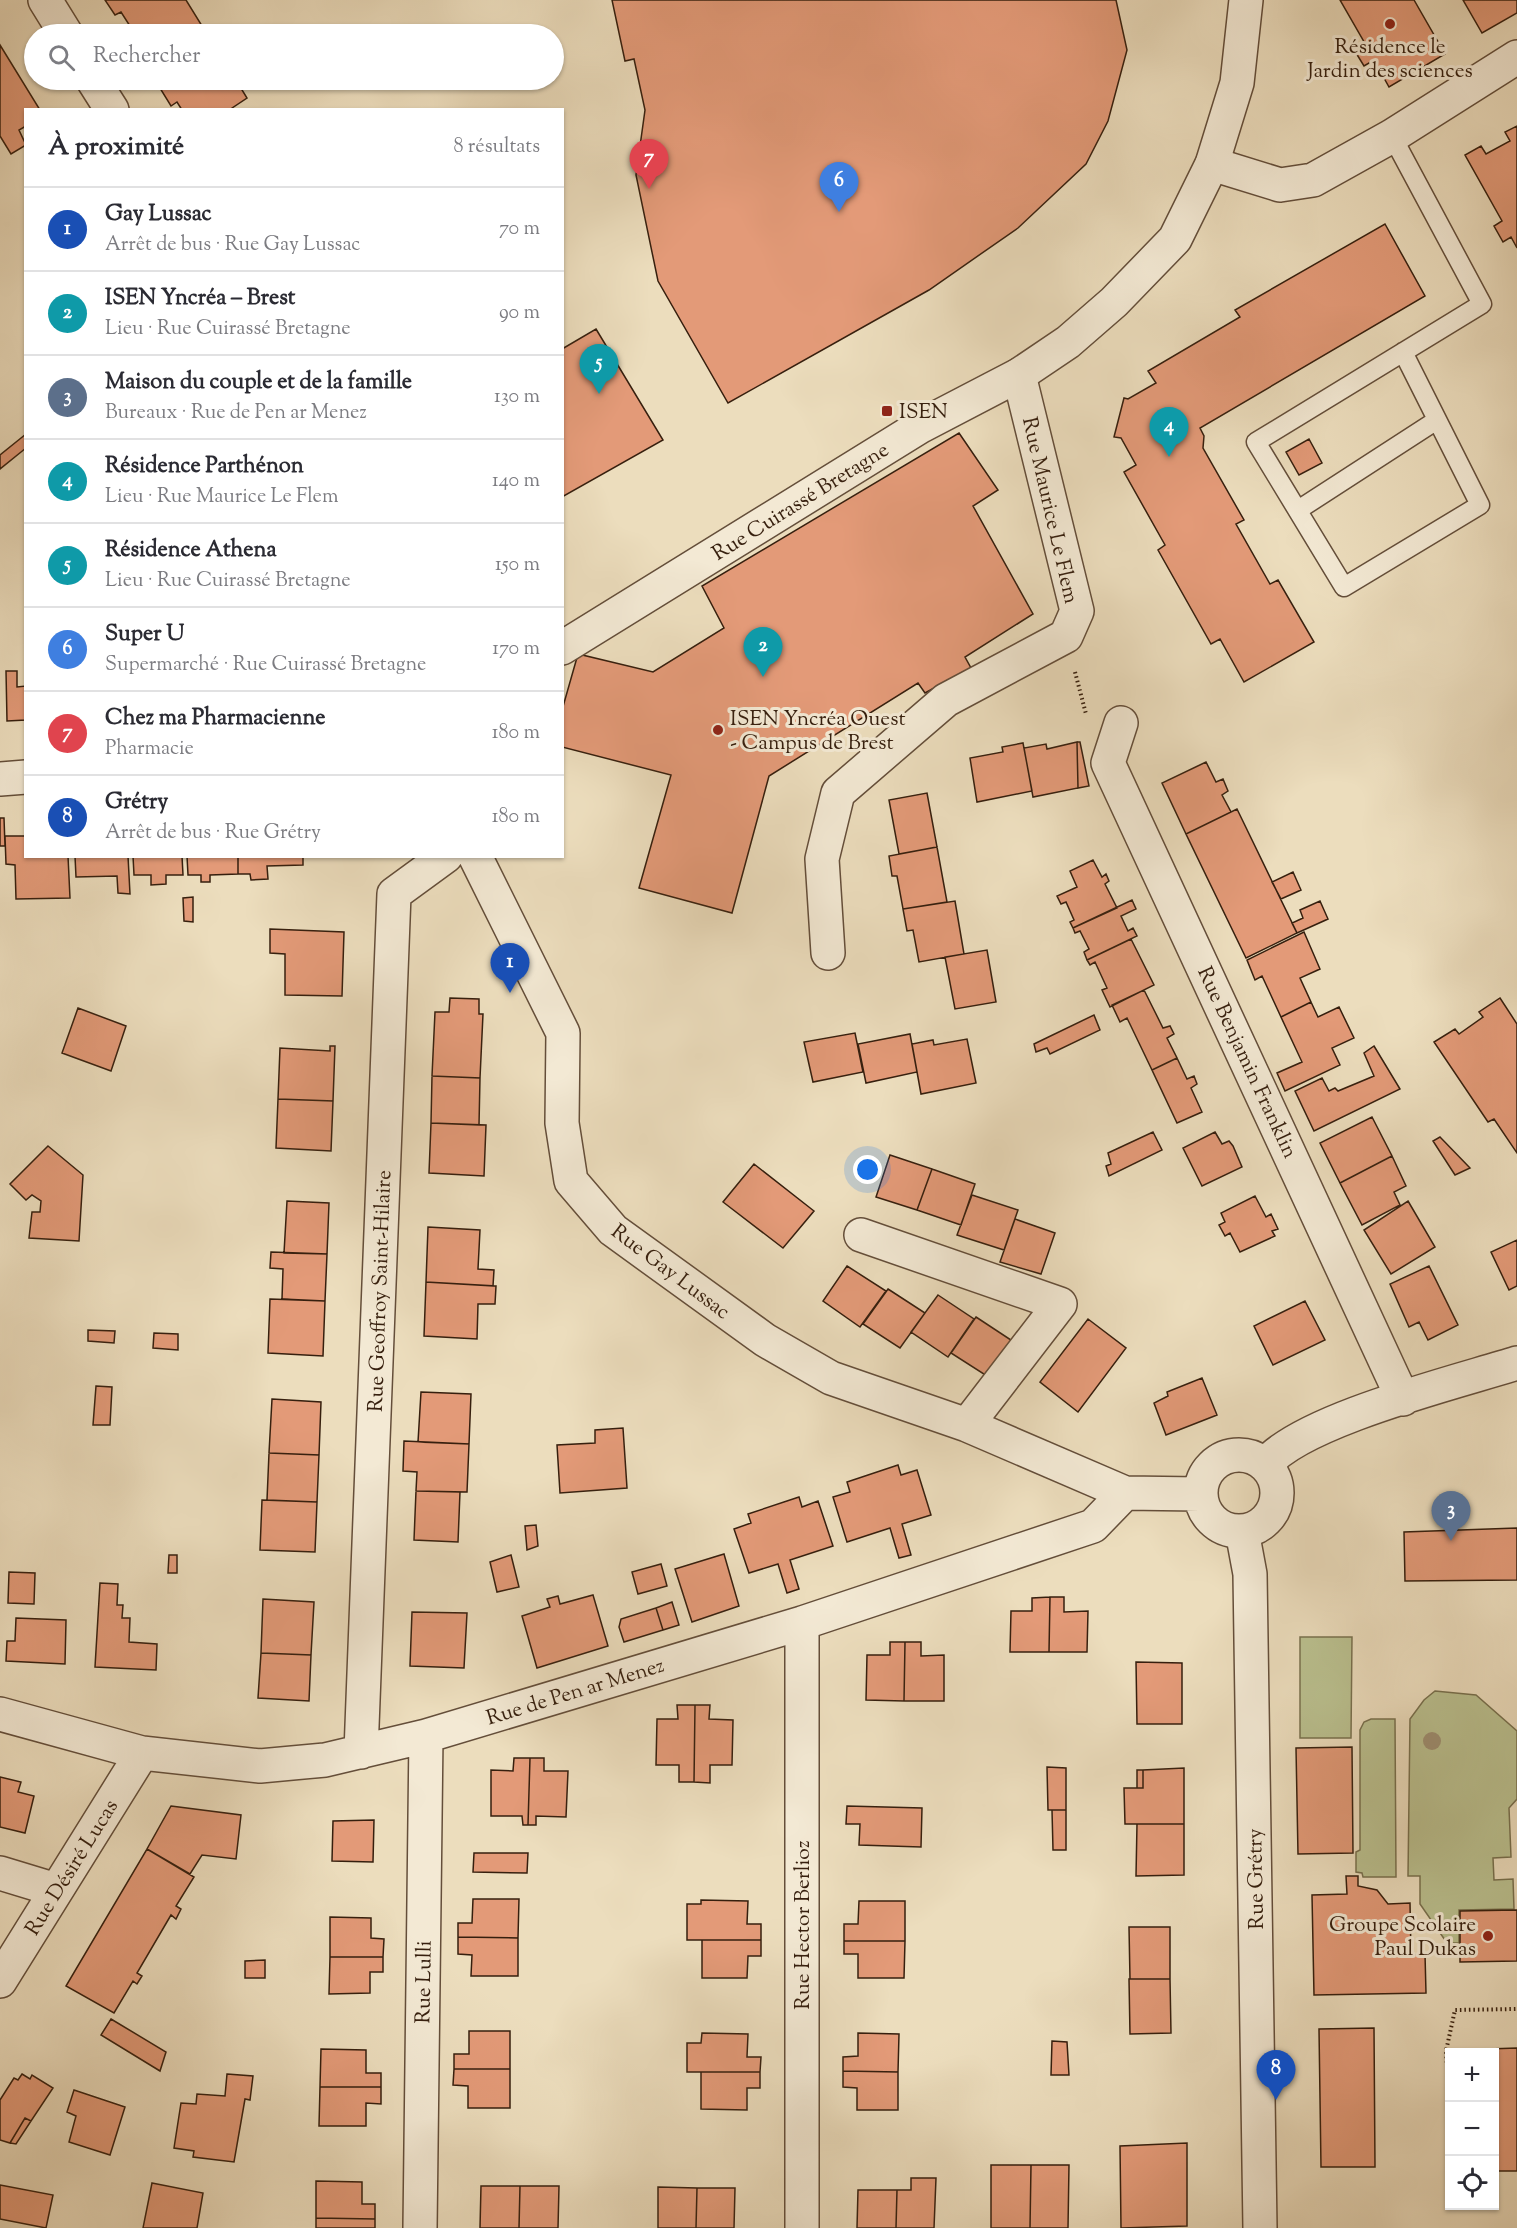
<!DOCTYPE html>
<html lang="fr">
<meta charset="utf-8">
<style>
:root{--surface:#fff;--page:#f2f2f3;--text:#2b2b33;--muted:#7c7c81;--line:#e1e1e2;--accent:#db2777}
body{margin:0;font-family:"Sorts Mill Goudy",serif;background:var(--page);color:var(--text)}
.controls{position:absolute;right:18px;bottom:18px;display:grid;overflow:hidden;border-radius:0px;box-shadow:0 2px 4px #0004}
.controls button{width:54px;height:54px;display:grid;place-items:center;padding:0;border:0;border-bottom:2px solid var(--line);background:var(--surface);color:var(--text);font:30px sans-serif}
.you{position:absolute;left:868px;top:1170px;width:21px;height:21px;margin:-15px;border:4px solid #fff;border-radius:50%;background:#1a73e8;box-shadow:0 0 0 9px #1a73e833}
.badge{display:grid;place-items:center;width:39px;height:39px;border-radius:50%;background:var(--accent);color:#fff;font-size:20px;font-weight:700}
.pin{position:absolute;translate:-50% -50px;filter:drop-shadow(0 2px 3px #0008)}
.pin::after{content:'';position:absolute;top:32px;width:21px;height:18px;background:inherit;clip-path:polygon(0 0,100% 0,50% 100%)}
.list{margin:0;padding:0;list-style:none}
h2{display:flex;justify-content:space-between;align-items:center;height:78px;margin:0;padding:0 24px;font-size:26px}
h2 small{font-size:20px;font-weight:400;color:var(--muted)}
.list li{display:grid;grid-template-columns:39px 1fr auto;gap:18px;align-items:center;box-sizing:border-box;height:84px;padding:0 24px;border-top:2px solid var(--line)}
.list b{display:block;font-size:22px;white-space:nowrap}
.list p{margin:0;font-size:20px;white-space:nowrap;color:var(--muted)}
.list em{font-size:20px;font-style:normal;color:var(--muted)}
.icon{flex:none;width:33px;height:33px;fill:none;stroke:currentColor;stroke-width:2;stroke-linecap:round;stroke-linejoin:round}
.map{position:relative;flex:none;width:1517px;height:2228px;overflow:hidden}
.search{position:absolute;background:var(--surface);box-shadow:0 2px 4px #0004;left:24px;top:24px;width:540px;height:66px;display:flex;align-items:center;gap:15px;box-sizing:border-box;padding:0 21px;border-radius:33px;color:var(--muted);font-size:22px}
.panel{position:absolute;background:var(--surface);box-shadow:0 2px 4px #0004;left:24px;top:108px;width:540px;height:750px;border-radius:0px}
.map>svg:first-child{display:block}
</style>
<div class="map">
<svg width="1517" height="2228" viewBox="0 0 1517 2228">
<rect width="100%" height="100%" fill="#ecddbd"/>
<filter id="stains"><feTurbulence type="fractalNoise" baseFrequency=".00333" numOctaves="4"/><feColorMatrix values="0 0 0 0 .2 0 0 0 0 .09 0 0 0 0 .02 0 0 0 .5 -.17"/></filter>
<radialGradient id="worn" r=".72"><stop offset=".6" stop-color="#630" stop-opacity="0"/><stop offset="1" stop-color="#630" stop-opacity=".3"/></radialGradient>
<!-- green -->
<path fill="#bac08f" stroke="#78704e" stroke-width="1.5" d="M1300,1637H1352L1351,1738H1300Z
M1435,1691L1476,1695L1517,1731V1799L1509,1808L1511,1857L1493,1858L1494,1880L1513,1879L1514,1909L1459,1910V1943H1447L1420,1904V1876H1408L1410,1719L1424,1700Z
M1371,1719H1395L1396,1877H1363L1362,1873L1356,1872V1852L1360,1850V1730L1364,1722Z"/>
<!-- building -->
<path fill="#e39a78" stroke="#361f0e" stroke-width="1.5" d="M105,0H186L207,34H135L121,12L115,15Z
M612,0H1116L1127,50L1108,121L1086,164L1018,228L929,290L728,403L658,281L636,175L645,110L634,59L625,61Z
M1340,0H1414L1445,54L1389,87L1374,60L1364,66L1356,53L1367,47Z
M1463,0H1517V13L1482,33Z
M0,45L40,110H26V126L19,130L26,145L11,154L0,136Z
M155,80H236L247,98L229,110H182L177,102L171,106Z
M1517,126V248L1511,237L1503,242L1494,226L1502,221L1465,155L1481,146L1486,154L1510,141L1505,132Z
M1385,224L1425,296L1200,428L1204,436L1203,448L1244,520L1236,524L1270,584L1278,580L1314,642L1244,682L1220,639L1211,644L1158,550L1165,545L1124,472L1136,465L1121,438L1114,437L1124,398L1128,399L1156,383L1148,371L1240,317L1235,310Z
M596,329L663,440L562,497V349Z
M959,433L998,490L973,506L1033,614L965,657L971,668L925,693L918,683L769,776L732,913L639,888L671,775L562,747V710L578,654L653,672L724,628L702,586Z
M26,434V448L0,469V455Z
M1309,439L1322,463L1299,475L1286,452Z
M6,671H17V687L26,686V720L7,721Z
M1077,742H1080L1089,786L1078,788Z
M1077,742L1078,788L1033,797L1024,748L1046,744L1047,749Z
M1023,743L1032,791L977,802L970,758L1003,752L1002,747Z
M1206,762L1216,782L1223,779L1228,791L1222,795L1231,812L1186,834L1162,783Z
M927,793L937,847L899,854L889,800Z
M1237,809L1297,933L1246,958L1186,834Z
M0,818H4L5,846H0Z
M5,836H26V856H68L70,898L16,899L15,865L6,864Z
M937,847L947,902L903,909L897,876H892L889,856Z
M75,856H128L130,894L118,893L117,876L76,877Z
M133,856H182L183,875H166V884L151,885V875H134Z
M187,856H238V874L210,875V882H201V875H188Z
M238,856H303V865L267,866L268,879L251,880L250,874H238Z
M1093,860L1102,877L1106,874L1109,881L1105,884L1117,908L1073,928L1070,922L1074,920L1066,902L1061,904L1057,896L1077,887L1070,871Z
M1293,872L1301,890L1281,899L1272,882Z
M193,897V922L184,921L183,898Z
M1132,900L1136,909L1121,916L1128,931L1133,928L1137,936L1087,960L1084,952L1089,949L1080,931L1075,933L1073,928Z
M955,901L964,954L919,962L913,930L907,931L903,909Z
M1320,901L1328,919L1297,933L1292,923L1303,918L1300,910Z
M270,929L344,932L342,996L285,995V954L270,953Z
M1304,932L1320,969L1300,978L1311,1002L1281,1017L1262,976L1255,980L1247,960Z
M1131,939L1154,985L1110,1007L1102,990L1107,988L1095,962L1090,965L1087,960Z
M987,950L996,1002L955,1009L945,957Z
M1144,990L1163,1028L1170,1026L1174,1034L1167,1038L1177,1058L1152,1070L1127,1018L1120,1022L1112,1005Z
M450,998L479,999V1014H483L480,1078L432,1076L435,1012H449Z
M1500,998L1517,1024V1153L1494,1119L1488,1122L1434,1042L1455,1029L1459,1034L1483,1017L1479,1012Z
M1311,1002L1318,1017L1339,1007L1354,1038L1332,1048L1340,1065L1285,1091L1277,1073L1302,1062L1281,1017Z
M78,1008L126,1026L111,1071L62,1053Z
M1094,1015L1100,1030L1050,1054L1047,1048L1036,1052L1034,1044Z
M855,1033L863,1072L813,1082L804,1042Z
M910,1034L917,1072L866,1083L858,1044Z
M967,1039L976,1083L921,1094L912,1044L933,1040L934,1045Z
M330,1046H335L333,1101L278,1099L280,1048L330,1051Z
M1374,1046L1400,1089L1314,1131L1295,1091L1322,1078L1329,1091L1335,1088L1338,1091L1374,1076L1364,1053Z
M1177,1058L1187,1079L1194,1076L1197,1084L1191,1088L1202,1112L1177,1123L1152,1070Z
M432,1076L480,1078L479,1125L431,1123Z
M278,1099L333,1101L331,1151L276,1148Z
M1372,1117L1392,1156L1340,1183L1320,1143Z
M431,1123L486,1125L484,1176L429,1173Z
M1153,1132L1162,1150L1109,1176L1106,1166L1111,1164L1108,1153Z
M1215,1132L1222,1144L1229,1141L1233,1146L1242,1167L1202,1186L1183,1148Z
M1440,1137L1470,1168L1455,1175L1433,1141Z
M48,1146L83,1175L79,1241L29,1238L32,1212H40L41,1201L32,1195L26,1200L10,1184Z
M890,1155L932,1169L917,1210L876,1197Z
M1392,1156L1406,1186L1394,1192L1400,1205L1362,1225L1340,1183Z
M870,1161L877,1170L869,1176L862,1168Z
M754,1164L814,1211L783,1248L723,1202Z
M932,1169L975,1184L961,1225L917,1210Z
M972,1195L1018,1210L1004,1250L957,1235Z
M1255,1196L1266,1217L1271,1214L1278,1229L1272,1231L1275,1236L1240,1252L1230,1233L1225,1236L1219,1225L1225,1222L1221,1213Z
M287,1201L329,1203L327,1254L284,1253Z
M1408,1201L1435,1247L1391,1274L1364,1230Z
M1015,1219L1055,1233L1041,1274L1000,1262Z
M428,1227L480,1230L478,1269L494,1270L493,1286L426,1282Z
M1517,1240V1286L1509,1290L1491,1252Z
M271,1252L327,1254L325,1301L282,1299L283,1269L270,1268Z
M847,1266L886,1291L860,1327L823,1301Z
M1429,1266L1458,1325L1428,1340L1419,1322L1409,1327L1390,1284Z
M426,1282L496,1286L495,1304H478L477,1339L424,1336Z
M888,1289L925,1313L900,1348L863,1324Z
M938,1295L974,1319L948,1357L911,1332Z
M270,1299L325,1301L323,1356L268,1353Z
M1305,1301L1325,1340L1273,1365L1254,1326Z
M976,1317L1014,1342L990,1378L951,1353Z
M1088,1319L1126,1348L1078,1412L1040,1382Z
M88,1330L115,1331L114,1343L88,1341Z
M154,1333L178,1334V1350L153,1348Z
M1202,1378L1217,1415L1166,1435L1154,1403L1168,1396L1167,1392Z
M96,1386L112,1387L110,1425H93Z
M421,1392L471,1394L469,1444L418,1442Z
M272,1399L321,1402L319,1455L269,1453Z
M623,1428L627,1488L560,1493L557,1445L595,1443V1430Z
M404,1441L469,1444L467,1492L416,1491L417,1472L403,1471Z
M269,1453L319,1455L317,1502L267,1500Z
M898,1465L901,1475L917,1470L931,1515L902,1524L911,1555L899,1558L890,1528L847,1542L833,1497L850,1492L847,1482Z
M416,1491L460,1492L458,1542L414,1540Z
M799,1497L802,1507L818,1501L833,1546L790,1560L799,1589L787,1593L778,1564L749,1573L734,1529L751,1523L748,1514Z
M262,1500L317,1502L315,1552L260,1550Z
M536,1525L538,1546L527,1550L525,1526Z
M1517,1528V1580L1405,1581L1404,1532Z
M724,1554L739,1606L692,1622L675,1569Z
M169,1555H177V1573H168Z
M511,1555L519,1587L497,1592L490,1562Z
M661,1564L667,1586L638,1594L632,1572Z
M9,1572L35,1573L34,1604L8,1603Z
M100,1583L118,1584L117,1605H123L122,1618H130L129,1642L157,1644L156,1670L95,1667Z
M593,1595L608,1646L537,1668L522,1616L550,1607L547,1599L558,1596L560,1604Z
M1050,1597L1049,1652H1010L1011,1611H1032V1598Z
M1050,1597H1064V1612L1088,1611L1087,1652H1049Z
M263,1599L314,1602L311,1655L261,1653Z
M672,1602L679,1625L663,1630L656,1608Z
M656,1608L663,1630L624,1642L619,1627L621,1619Z
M412,1612L467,1613L464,1668L410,1666Z
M16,1618L66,1620L65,1664L6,1661L7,1641H15Z
M890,1642H905L904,1701L866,1700L867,1655H890Z
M905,1642H921V1656L944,1655V1701H904Z
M261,1653L311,1655L309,1701L258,1698Z
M1136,1662L1182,1663V1724H1137Z
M677,1705H695L694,1782H679V1765H656L657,1719H678Z
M695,1705H710L709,1719L733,1720L732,1765H710V1783L694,1782Z
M1352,1747L1353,1853L1298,1854L1296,1748Z
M514,1758H530L528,1825H523L522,1816H491V1770L513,1771Z
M530,1758H544V1771H568L566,1817L536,1816V1825H528Z
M1047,1767L1066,1768V1810H1048Z
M1184,1768V1824H1125L1124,1788H1143V1770Z
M1137,1770H1143V1788H1137Z
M0,1777L21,1782L18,1792L34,1796L25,1833L0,1827Z
M171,1806L241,1815L236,1859L202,1855L190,1874L147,1849Z
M847,1806L922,1808L921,1847L859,1845L860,1824H846Z
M1052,1810H1066V1850H1053Z
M374,1820L373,1862L332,1861L333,1821Z
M1137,1824H1184V1875L1136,1876Z
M147,1849L194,1877L176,1906L181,1909L176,1919L171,1915L137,1973L142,1976L137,1984L133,1981L114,2013L66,1986Z
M474,1853H528L527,1873L473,1872Z
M1346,1876H1358V1886L1377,1890L1388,1904L1410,1903L1411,1955L1425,1954L1426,1993L1314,1995L1312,1895L1347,1894Z
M473,1899H519L518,1938L458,1937V1923H472Z
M701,1900L748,1901L747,1924H761V1940H687V1904H701Z
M859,1901H905V1941H844V1924H858Z
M1517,1910V1961L1460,1962V1911Z
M330,1917L371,1918V1938L384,1939L383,1957H330Z
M1129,1927H1170V1979H1130Z
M458,1937L518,1938V1976H471L472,1955L458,1954Z
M702,1940H761V1956H748L747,1978H702Z
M844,1941H905L904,1978H858V1954H844Z
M330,1957H383V1972H370V1993L329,1994Z
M265,1960V1978H245V1961Z
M1129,1979H1170L1171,2033L1130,2034Z
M111,2019L166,2052L160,2071L101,2035Z
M1374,2028L1375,2167H1321L1319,2029Z
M469,2031H510V2069H454V2054H469Z
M702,2033L748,2034L747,2057H761L760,2072H687V2043H701Z
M858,2033L899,2034L898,2072L843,2071V2057L858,2056Z
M1052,2041L1067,2042L1069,2075H1051Z
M1517,2048V2171H1494V2052H1459V2050Z
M321,2049L366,2050V2073H381V2087H320Z
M454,2069H510V2108H468V2086L453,2085Z
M843,2071L898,2072V2110H857V2088L843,2087Z
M701,2072H760V2088H747V2110L701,2109Z
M22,2074L30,2079L32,2075L53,2088L31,2121L25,2118L10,2143L0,2140V2100L14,2078L18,2080Z
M227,2074L253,2076L250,2100L245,2099L234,2162L193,2157L194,2151L174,2148L181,2103L196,2104L197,2094L225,2096Z
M320,2087H381V2104L366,2103V2126H319Z
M74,2090L125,2107L110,2155L69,2142L76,2116L67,2112Z
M25,2118L31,2121L16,2144L10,2143Z
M1187,2143V2226L1121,2228L1120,2146Z
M991,2165H1031L1030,2228H991Z
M1031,2165H1069L1068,2228H1030Z
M911,2178H936L934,2228H896L897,2190H911Z
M316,2181L362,2182V2204H375V2219L316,2218Z
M152,2183L203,2193L197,2228H143Z
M0,2185L53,2195L46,2228L0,2219Z
M481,2186H520L519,2228H480Z
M520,2186H559L558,2228H519Z
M658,2187L697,2188L696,2228H658Z
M697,2188H735L734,2228H696Z
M858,2190H897L896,2228H857Z
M316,2218L375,2219V2228H316Z"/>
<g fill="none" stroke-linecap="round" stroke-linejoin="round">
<!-- service casing -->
<g stroke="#644e3a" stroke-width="21">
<path id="service" d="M1392,136L1482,304L1256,442L1344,587L1480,505L1403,352
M1298,510L1437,420"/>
</g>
<!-- minor casing -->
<g stroke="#644e3a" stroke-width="36">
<path id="minor" d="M45,0L66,34
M93,80L112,110
M1212,164L1280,185L1313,180L1392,136L1517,57
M1121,723L1108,763L1403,1399
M475,856L563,1033L562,1123L571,1181L613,1230L765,1340L831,1378L967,1425L1125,1493L1200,1494
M828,953L822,859L838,793L946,700L1066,636L1077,611L1019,375
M861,1235L1060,1304L967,1425
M1201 1493a38 38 0 1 1 76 0a38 38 0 1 1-76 0Z
M1265,1465C1301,1420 1457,1382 1517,1363
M1242,1531L1250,1574L1260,2228
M0,1714L142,1753L260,1766L325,1760L426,1736L802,1623L1093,1526L1125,1493
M361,1752L394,894L446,856
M0,1873L56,1890
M0,1981L142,1753
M420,2228L426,1736
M802,2228V1623"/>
</g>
<!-- tertiary casing -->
<g stroke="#644e3a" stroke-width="36">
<path id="tertiary" d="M562,648L921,426L1019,375L1068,342L1114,302L1175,239L1212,164L1237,83L1246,0
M0,779L26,777"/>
</g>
<!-- path -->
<path stroke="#361f0e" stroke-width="4" stroke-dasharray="1.5 3" stroke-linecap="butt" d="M1075,672L1086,714
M1450,2112L1446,2051L1455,2010L1517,2009"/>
<!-- service -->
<use href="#service" stroke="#f3e9d4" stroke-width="18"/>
<!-- minor -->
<use href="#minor" stroke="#f3e9d4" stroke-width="33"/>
<!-- tertiary -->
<use href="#tertiary" stroke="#f3e9d4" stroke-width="33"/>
</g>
<!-- trees -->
<circle fill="#9e8f72" cx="1432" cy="1741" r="9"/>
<!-- markers -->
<g fill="#8f2418" stroke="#f3e9d4" stroke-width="2">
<circle cx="1390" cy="24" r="6"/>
<rect x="881" y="405" width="12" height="12" rx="3"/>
<circle cx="718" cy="730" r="6"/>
<circle cx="1488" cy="1936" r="6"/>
</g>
<g text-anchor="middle" stroke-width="6" stroke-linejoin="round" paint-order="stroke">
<!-- poi labels -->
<g font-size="21" fill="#361f0e" stroke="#f3e9d4" text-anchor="start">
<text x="1390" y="53" text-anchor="middle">Résidence le<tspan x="1390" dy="24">Jardin des sciences</tspan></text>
<text x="899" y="418">ISEN</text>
<text x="730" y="725">ISEN Yncréa Ouest<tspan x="730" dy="24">- Campus de Brest</tspan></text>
<text x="1476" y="1931" text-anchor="end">Groupe Scolaire<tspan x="1476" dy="24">Paul Dukas</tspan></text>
</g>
<!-- street labels -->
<g font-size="21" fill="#361f0e" stroke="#f3e9d4">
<text transform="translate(800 501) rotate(-32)" y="7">Rue Cuirassé Bretagne</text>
<text transform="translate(1051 510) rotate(77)" y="7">Rue Maurice Le Flem</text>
<text transform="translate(1248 1062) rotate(65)" y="7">Rue Benjamin Franklin</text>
<text transform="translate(671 1271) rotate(37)" y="7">Rue Gay Lussac</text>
<text transform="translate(379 1291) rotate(-88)" y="7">Rue Geoffroy Saint-Hilaire</text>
<text transform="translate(575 1691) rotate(-17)" y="7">Rue de Pen ar Menez</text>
<text transform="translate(71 1867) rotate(-58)" y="7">Rue Désiré Lucas</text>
<text transform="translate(1255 1879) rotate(-91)" y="7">Rue Grétry</text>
<text transform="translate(802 1925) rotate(-90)" y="7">Rue Hector Berlioz</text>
<text transform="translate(423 1982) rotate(-89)" y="7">Rue Lulli</text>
</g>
</g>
<rect width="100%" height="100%" filter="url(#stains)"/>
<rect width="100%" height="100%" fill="url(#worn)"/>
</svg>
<div class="controls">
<button>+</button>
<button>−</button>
<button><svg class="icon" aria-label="locate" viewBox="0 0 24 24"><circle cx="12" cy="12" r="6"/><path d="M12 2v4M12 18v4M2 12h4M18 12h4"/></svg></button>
</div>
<div class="you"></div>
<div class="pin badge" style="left:510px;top:993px;background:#1a4fb4">1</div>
<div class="pin badge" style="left:763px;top:677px;background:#0f9aa8">2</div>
<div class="pin badge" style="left:1451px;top:1541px;background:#5c6f8a">3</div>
<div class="pin badge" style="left:1169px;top:457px;background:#0f9aa8">4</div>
<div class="pin badge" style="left:599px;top:394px;background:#0f9aa8">5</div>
<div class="pin badge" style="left:839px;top:212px;background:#3f7fe0">6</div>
<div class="pin badge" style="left:649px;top:189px;background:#e0444e">7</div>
<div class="pin badge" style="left:1276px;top:2100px;background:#1a4fb4">8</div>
<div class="search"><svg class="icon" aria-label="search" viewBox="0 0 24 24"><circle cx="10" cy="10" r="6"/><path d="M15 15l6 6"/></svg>Rechercher</div>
<section class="panel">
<h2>À proximité<small>8 résultats</small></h2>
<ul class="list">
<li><span class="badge" style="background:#1a4fb4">1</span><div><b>Gay Lussac</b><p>Arrêt de bus · Rue Gay Lussac</p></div><em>70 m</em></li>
<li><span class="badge" style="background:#0f9aa8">2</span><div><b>ISEN Yncréa – Brest</b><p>Lieu · Rue Cuirassé Bretagne</p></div><em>90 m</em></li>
<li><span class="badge" style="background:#5c6f8a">3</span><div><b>Maison du couple et de la famille</b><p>Bureaux · Rue de Pen ar Menez</p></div><em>130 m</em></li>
<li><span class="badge" style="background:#0f9aa8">4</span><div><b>Résidence Parthénon</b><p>Lieu · Rue Maurice Le Flem</p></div><em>140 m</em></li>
<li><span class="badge" style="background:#0f9aa8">5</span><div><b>Résidence Athena</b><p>Lieu · Rue Cuirassé Bretagne</p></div><em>150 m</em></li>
<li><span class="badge" style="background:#3f7fe0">6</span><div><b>Super U</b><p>Supermarché · Rue Cuirassé Bretagne</p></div><em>170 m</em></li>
<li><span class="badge" style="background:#e0444e">7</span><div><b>Chez ma Pharmacienne</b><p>Pharmacie</p></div><em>180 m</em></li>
<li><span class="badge" style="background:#1a4fb4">8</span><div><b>Grétry</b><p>Arrêt de bus · Rue Grétry</p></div><em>180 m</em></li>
</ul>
</section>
</div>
